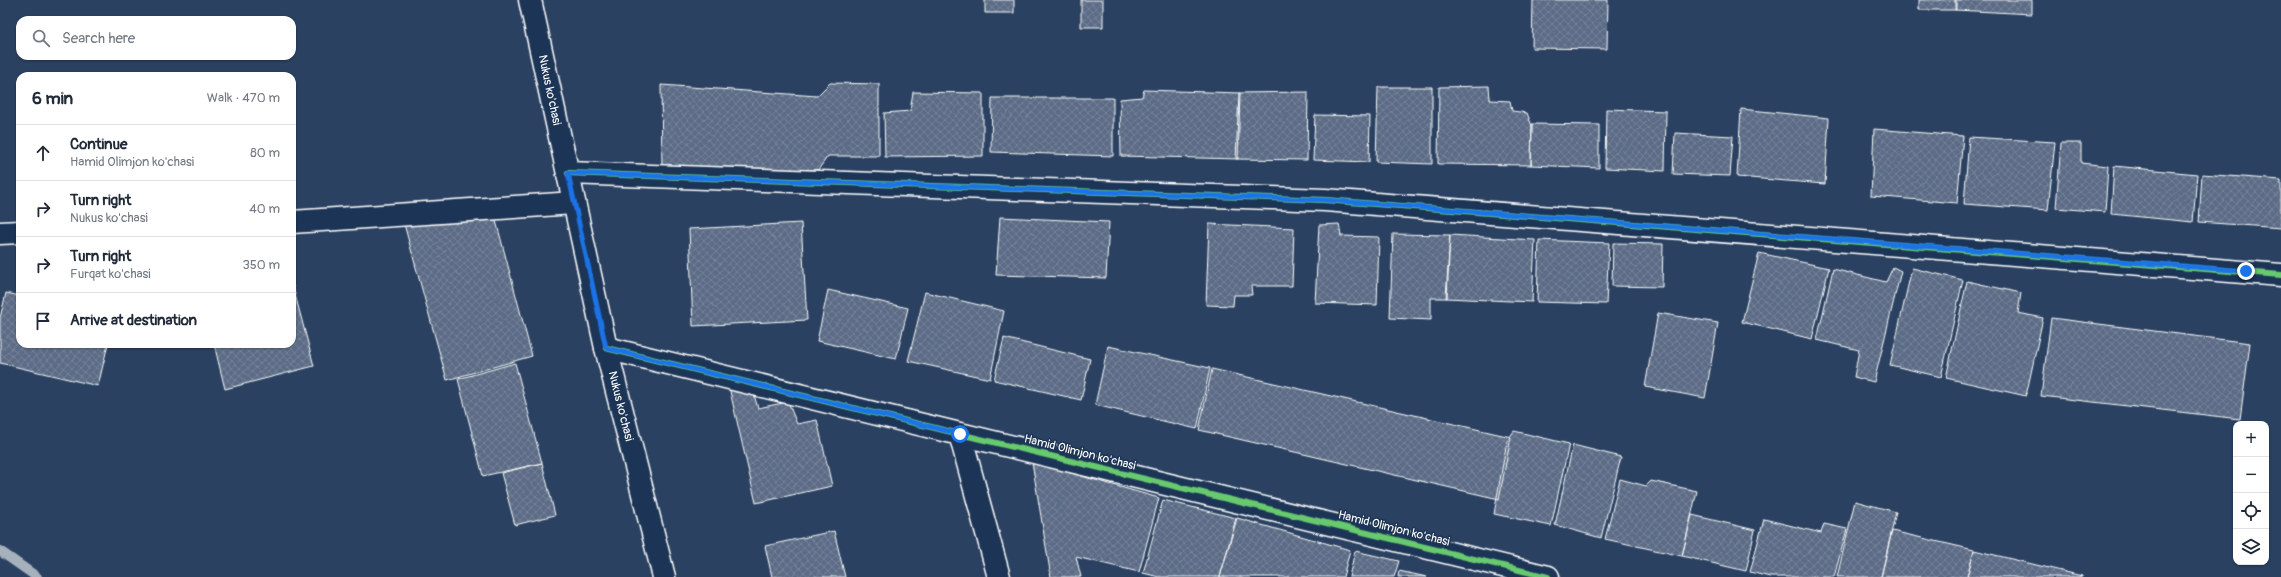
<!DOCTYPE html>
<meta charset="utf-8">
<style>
:root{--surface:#fff;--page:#f2f2f3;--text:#1f2937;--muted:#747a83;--line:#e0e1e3}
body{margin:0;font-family:Pangolin,sans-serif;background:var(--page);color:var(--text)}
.controls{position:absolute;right:12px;bottom:12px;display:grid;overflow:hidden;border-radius:8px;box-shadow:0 1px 3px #0004}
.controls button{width:36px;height:36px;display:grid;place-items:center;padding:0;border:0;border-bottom:1px solid var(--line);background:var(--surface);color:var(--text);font:20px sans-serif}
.stop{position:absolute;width:12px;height:12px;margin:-9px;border:3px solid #1a73e8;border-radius:50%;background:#fff}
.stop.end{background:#1a73e8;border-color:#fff;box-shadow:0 1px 4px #0008}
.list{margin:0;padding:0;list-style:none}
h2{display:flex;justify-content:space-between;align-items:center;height:52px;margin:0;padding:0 16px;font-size:17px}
h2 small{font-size:13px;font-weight:400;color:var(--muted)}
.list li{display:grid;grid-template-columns:26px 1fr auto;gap:12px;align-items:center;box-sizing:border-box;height:56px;padding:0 16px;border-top:1px solid var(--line)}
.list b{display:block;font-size:15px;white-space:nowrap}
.list p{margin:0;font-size:13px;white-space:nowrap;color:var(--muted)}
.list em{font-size:13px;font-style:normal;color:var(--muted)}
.icon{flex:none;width:22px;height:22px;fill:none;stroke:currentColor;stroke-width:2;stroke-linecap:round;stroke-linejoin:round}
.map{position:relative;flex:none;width:2281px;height:577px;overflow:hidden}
.search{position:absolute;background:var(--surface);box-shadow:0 1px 3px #0004;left:16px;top:16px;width:280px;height:44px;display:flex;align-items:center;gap:10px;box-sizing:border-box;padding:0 14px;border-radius:12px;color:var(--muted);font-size:15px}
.panel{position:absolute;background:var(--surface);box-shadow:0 1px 3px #0004;left:16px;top:72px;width:280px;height:276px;border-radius:12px}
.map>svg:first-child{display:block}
</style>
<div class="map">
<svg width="2281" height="577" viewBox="0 0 2281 577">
<defs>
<pattern id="building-cross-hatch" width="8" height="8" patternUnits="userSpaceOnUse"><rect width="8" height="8" fill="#5b6c86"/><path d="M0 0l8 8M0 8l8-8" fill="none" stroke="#748298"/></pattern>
</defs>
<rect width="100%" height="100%" fill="#2a4161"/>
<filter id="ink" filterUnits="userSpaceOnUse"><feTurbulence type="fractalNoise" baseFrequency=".025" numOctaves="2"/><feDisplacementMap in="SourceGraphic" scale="8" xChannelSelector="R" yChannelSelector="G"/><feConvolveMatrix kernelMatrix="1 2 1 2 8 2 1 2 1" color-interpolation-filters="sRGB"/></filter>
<g filter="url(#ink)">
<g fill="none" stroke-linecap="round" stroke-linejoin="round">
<!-- stream -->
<path stroke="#a7b1be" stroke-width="10" d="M0,551L37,577"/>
</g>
<!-- building -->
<path fill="url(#building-cross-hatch)" stroke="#fff" d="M985,0H1014V13H985Z
M1081,0H1103V27H1081Z
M1533,0H1608L1607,49L1532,48Z
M1919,0H1956V10H1919Z
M1955,0H2032V14L1955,10Z
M830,83L879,84V156H828L818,170L662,169L661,85L817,96Z
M1489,86L1490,100L1510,101L1512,111L1527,113L1532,126L1531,165L1438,164L1439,87Z
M1378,87H1432V164L1376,162Z
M1144,90L1240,93L1238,159L1121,156L1120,99L1142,97Z
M913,92L983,93V156L885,157L884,113L910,111Z
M1308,92L1307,160L1236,159L1239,93Z
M992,98H1113V156L991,152Z
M1606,109L1666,111L1665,171L1605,168Z
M1741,109L1829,118L1825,184L1737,177Z
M1315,115L1370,116L1369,162L1313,160Z
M1532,124L1599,125V168L1531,165Z
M1874,129L1963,136L1957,203L1871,196Z
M1675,133L1733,136L1730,176L1673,174Z
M1969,137L2055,142L2048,210L1964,204Z
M2061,143H2081V163L2108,166L2105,212L2056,208Z
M2114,166L2197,174L2193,222L2111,214Z
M2202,174L2281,180V228L2199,222Z
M491,202L532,356L447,380L404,224Z
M1000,217L1109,222L1106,278L996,275Z
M801,223L807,320L693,326L689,229Z
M1209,224L1294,228L1292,286H1251L1252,295H1234L1233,306L1206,305Z
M1339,224L1341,236L1379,237L1377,305L1315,303L1319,225Z
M1393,234L1450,235L1447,298H1431V320L1390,318Z
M1450,235L1535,240L1532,302L1446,298Z
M1539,240L1609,243L1606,304L1537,302Z
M1613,243L1663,244L1662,287L1612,286Z
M1759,253L1829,268L1812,339L1742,322Z
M1893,267L1901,271L1874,382L1854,377L1859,350L1817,340L1833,269L1886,282Z
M1912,268L1963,280L1941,377L1890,365Z
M1967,281L2021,293L2018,313L2043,318L2026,396L1946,378Z
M292,283L314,366L225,389L214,344H292Z
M828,290L908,308L896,359L817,341Z
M925,292L1004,311L990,379L908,361Z
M6,293L20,296V344H108L98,386L0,363V318Z
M1658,313L1718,323L1705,398L1645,387Z
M2051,318L2250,343L2240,419L2041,396Z
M1004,338L1090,359L1081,400L994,380Z
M1108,346L1210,368L1197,429L1095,405Z
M515,363L542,463L483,476L458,379Z
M1212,369L1511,437L1499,499L1199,430Z
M750,382L758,408L788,402L797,424L817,420L832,486L756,503L729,387Z
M1514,431L1569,444L1551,526L1494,514L1507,441Z
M1573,445L1621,457L1601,538L1555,525Z
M1032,462L1159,498L1139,572L1076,557L1081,577H1051Z
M542,463L555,515L515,525L501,473Z
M1620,479L1646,486L1651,481L1697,491L1682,556L1605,539Z
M1163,500L1236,518L1220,577H1159L1143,573Z
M1855,501L1896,512L1881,577H1837Z
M1692,515L1755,530L1746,571L1682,556Z
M1237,518L1350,550L1343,577H1220Z
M1764,519L1821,533L1824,524L1847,529L1834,577H1770L1750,572Z
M834,531L845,577H772L765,546Z
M1892,531L1974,550L1967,577H1881Z
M1974,550L2082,576V577H1967Z
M1355,551L1399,561L1394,577H1349Z
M1399,571L1427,577H1398Z"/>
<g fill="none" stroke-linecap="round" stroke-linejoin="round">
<!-- minor casing -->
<g stroke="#fff" stroke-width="25">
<path id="minor" d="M568,173L1325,200L2281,275
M292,222L574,203
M0,233L20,232
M606,348L1548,577
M960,434L999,577"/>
</g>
<!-- secondary casing -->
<g stroke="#fff" stroke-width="25">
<path id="secondary" d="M530,0L606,348L664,577"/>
</g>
<!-- minor -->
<use href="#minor" stroke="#1d3557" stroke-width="22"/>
<!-- secondary -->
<use href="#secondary" stroke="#1d3557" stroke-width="22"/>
<!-- cycleway casing -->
<g stroke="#1d3557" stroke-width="8">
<path id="cycleway" d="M568,173L1325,200L2281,275
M606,348L1548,577"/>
</g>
<!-- cycleway -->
<use href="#cycleway" stroke="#67ca6e" stroke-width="6"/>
</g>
</g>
<g fill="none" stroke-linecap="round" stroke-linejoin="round" filter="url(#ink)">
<!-- route -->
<path stroke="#1a73e8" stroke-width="5" d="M960,434L606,348L568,173L1325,200L2246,271"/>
</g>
<g text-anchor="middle" stroke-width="3" stroke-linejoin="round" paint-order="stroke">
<!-- street labels -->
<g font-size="12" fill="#fff" stroke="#1d3557">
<text transform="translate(550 90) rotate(78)" y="4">Nukus ko'chasi</text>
<text transform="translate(621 406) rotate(76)" y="4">Nukus ko'chasi</text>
<text transform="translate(1080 452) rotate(14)" y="4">Hamid Olimjon ko'chasi</text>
<text transform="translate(1394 528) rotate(14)" y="4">Hamid Olimjon ko'chasi</text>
</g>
</g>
</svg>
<div class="controls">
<button>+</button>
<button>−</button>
<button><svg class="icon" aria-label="locate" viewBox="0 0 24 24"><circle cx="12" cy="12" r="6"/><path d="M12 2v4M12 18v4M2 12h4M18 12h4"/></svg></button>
<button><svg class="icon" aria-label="layers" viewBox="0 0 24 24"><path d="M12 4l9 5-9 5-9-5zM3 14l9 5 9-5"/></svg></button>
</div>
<div class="stop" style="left:960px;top:434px"></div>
<div class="stop end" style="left:2246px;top:271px"></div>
<div class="search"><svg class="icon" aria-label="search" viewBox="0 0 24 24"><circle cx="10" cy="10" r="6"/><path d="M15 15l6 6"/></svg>Search here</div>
<section class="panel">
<h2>6 min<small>Walk · 470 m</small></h2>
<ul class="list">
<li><svg class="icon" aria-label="ahead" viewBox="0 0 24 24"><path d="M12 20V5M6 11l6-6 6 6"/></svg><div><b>Continue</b><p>Hamid Olimjon ko'chasi</p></div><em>80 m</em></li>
<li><svg class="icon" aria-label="right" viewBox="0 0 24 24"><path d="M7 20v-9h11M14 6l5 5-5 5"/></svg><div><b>Turn right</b><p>Nukus ko'chasi</p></div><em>40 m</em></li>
<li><svg class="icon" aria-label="right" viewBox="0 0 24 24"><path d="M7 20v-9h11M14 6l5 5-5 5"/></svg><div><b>Turn right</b><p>Furqat ko'chasi</p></div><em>350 m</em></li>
<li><svg class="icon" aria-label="arrive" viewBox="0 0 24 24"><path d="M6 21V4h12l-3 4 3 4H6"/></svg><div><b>Arrive at destination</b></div></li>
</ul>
</section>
</div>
